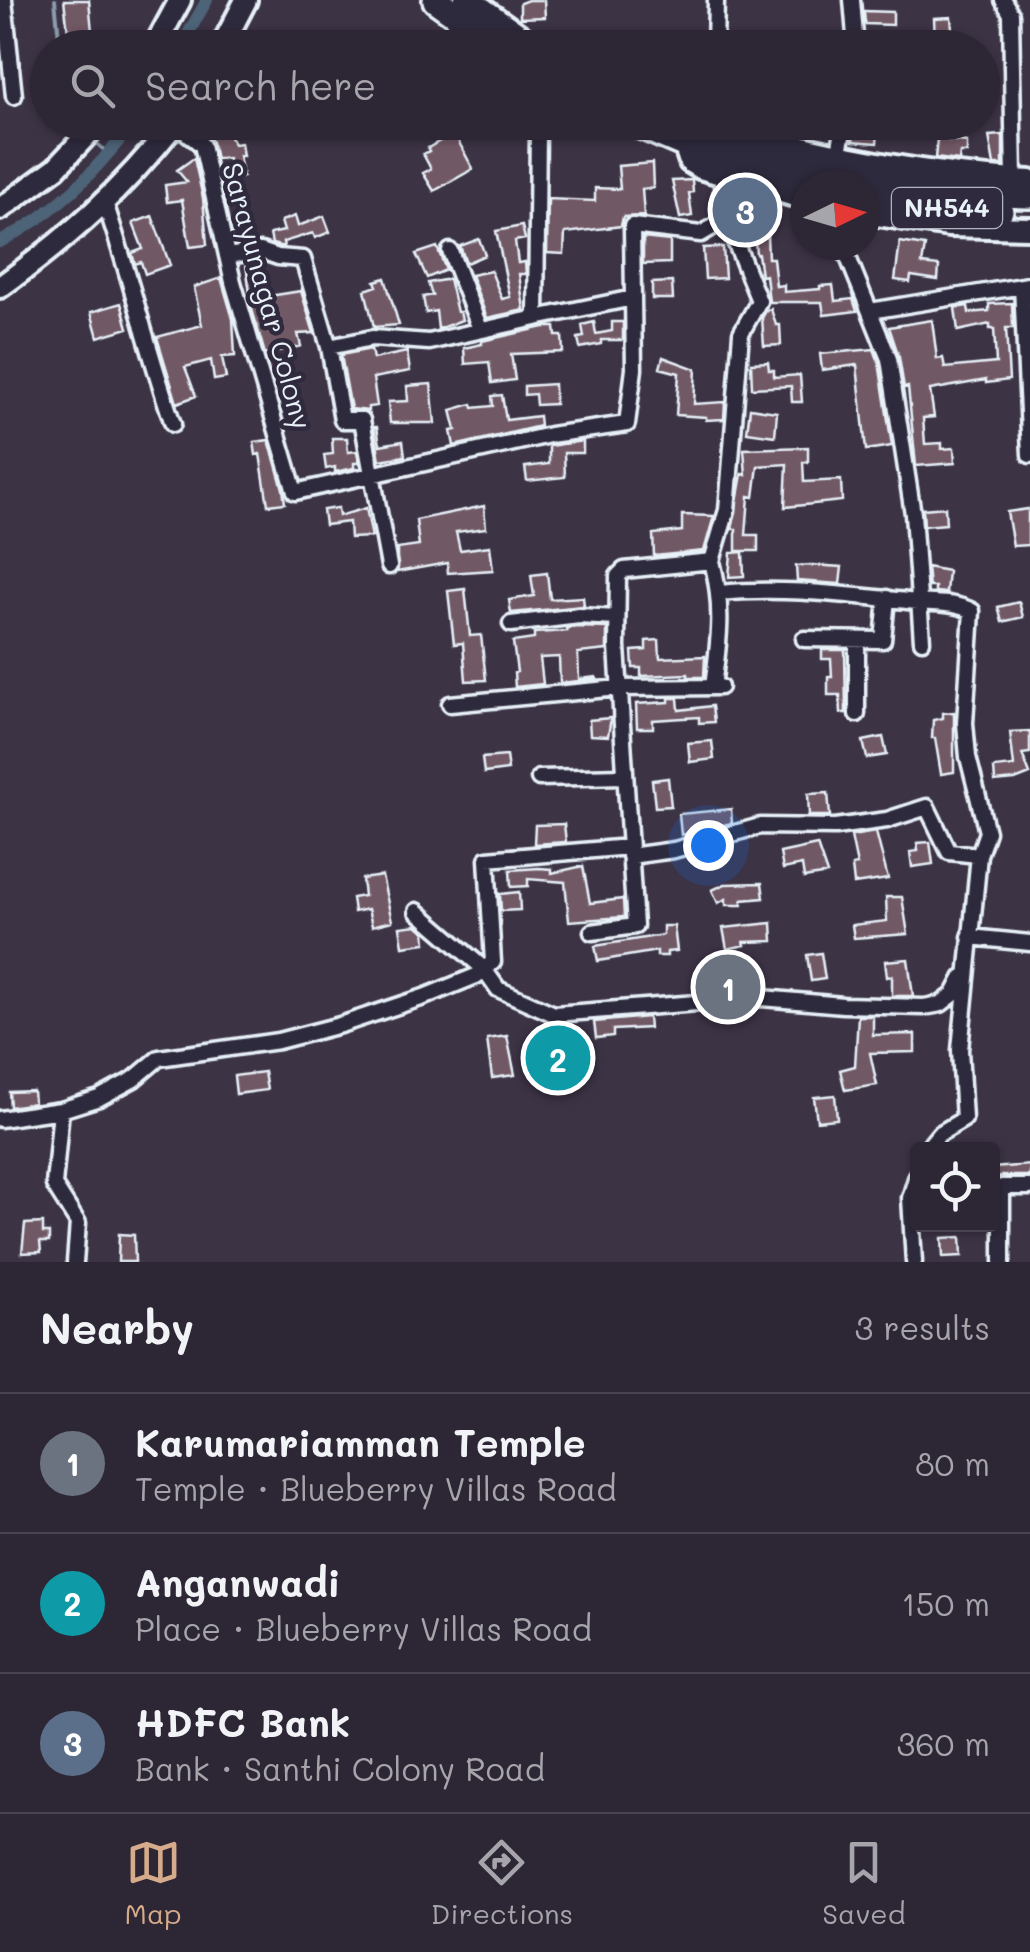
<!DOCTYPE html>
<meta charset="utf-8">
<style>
:root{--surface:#2d2634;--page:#352e3c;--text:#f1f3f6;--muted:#a7a5ac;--line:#48434f;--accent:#d6ab8b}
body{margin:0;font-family:Mali,sans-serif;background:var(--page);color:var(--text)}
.controls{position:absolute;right:30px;bottom:30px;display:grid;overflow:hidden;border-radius:10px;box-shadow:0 2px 8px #0004}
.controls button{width:90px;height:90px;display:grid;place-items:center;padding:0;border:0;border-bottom:2px solid var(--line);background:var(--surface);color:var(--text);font:50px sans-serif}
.compass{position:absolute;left:790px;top:170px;width:90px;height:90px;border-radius:50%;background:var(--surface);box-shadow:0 2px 8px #0004;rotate:85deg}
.you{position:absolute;left:708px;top:845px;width:35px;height:35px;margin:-25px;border:8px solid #fff;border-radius:50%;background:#1a73e8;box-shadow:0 0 0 15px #1a73e833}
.badge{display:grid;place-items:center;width:65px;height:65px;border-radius:50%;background:var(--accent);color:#fff;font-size:32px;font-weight:700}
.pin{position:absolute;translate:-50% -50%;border:5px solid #fff;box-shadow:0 2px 10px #0006}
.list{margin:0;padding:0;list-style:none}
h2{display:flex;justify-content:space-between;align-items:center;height:130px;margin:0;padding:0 40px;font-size:42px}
h2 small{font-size:32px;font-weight:400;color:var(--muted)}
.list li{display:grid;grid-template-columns:65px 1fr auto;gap:30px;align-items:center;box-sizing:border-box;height:140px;padding:0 40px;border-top:2px solid var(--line)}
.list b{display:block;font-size:38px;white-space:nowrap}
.list p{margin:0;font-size:32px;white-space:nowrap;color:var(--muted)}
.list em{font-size:32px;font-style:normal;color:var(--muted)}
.icon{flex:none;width:55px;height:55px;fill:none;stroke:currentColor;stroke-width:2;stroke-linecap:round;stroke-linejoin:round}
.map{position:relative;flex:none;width:1030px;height:1262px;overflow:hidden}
.search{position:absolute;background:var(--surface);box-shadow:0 2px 8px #0004;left:30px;right:30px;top:30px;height:110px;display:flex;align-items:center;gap:25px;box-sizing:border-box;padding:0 35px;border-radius:55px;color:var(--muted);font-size:38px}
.sheet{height:550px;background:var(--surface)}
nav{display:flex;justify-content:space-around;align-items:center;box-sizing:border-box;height:140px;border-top:2px solid var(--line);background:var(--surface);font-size:28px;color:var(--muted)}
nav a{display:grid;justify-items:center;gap:5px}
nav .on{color:var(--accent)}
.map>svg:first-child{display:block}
</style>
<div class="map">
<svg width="1030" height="1262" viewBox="0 0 1030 1262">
<rect width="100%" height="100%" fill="#3c3345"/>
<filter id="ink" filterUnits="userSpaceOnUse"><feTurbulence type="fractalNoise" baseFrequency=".01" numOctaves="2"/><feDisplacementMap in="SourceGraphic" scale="20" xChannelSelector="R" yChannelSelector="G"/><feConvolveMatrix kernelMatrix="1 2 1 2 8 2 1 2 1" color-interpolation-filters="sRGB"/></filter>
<g filter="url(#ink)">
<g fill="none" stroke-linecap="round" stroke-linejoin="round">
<!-- stream -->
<path stroke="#8b9cab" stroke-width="4" d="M55,0L60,48
M96,143L109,154"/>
<!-- canal -->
<path stroke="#4d6477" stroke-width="12" d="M180,48L207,0
M0,242C58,212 94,173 134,122"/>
</g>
<!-- building -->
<path fill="#715965" stroke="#e8f1f8" stroke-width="2.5" d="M64,0H89L93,42L70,48Z
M528,0H544L545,17L520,18V3Z
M864,11L893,12V25L865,24Z
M951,17L953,40L935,41L934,18Z
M199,122H221L234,144L241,143L243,156H239L243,177L232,180L228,158L216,159L212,142Z
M855,122H879L877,143L853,141Z
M454,133L473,169L434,191L423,173L431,169L423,154L429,151L428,148Z
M1003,135V165H994L989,136Z
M937,139L967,142V153H960L959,161L935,158Z
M194,158L203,198L207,245L190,247L182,200L167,202L165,185L187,182L177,170Z
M652,163L653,188L642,189L644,216L623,217L621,226L565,233L564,254L547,253L548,199L595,201V188L620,189L618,166Z
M692,180L693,192L689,193L692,216L680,218L672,181Z
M741,194L771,203L760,233H767L768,258H773L776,286L784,285V292L820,289V286L833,285L835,301L853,299L857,311L824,315L822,302H769L766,275L761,276L758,254H756L754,227L747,229L739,204Z
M152,216L170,265L145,274L141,262L135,264L132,253L143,249L133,223Z
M295,216L298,226L324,216L330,232L315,238L313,233L283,242L284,247L272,244L270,234L284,231L281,221Z
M522,226L525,239L515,241L518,263L525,262L526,274H519L524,310L487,318L471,275L491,271L502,299L510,297L496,231Z
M643,238L670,241V263L643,264Z
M479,239L485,255L466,263L460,246Z
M900,242L925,246L922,264L939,266L938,280L911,276L910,282L895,280Z
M437,247L446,270L427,278L416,254Z
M723,247L725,278L705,279L703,248Z
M261,262L263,297L301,291L314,333L298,334L301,346L265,354L252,309L246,264Z
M221,278L233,319L235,356L222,357L226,378L214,380L211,360L185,367L196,396L177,403L157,337L202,325L194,287Z
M385,278L399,325L374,327L365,290L377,286L375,281Z
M449,279L457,312H460L462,320L438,329L436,311L426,313L423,297L432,295L428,283Z
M672,282L673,299H652V283Z
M121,303L128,328L98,337L91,312Z
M1012,303L1013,328H1006L1009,380L986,383V380L930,390L934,417L923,418L925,444L942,443V449L954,448L955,463L916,466L908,387L904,388L899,357L889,327L932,320L937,359L943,358L945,368L996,363L994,329H990V324L958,331L955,308L968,306L969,313L989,311V304Z
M771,309L776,325H780L781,345L764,346L762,318L766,311Z
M594,322L596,334L612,331V322H623V340H601V344L580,348L578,338L584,337L582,325Z
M544,327H555L556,336H562L563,352L511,354L515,380L492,383L489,362L465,364L464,348L482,344V341Z
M371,349L373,359L407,352L410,371L373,378L377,406L368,407V411L351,409L341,355Z
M874,349L879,362L892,446L866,450L857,365L822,370L820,354Z
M663,357L696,369L694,404L725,402L724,419L706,420V417L676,415L679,373L660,368Z
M768,362L769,370H774V377L800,375L802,402H792L791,386L752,388L751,363Z
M431,384L435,423H390L388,402L408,401L407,386Z
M554,384L555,404L536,405L535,394L524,395V386Z
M502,395L506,420L539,416L540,426L454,446L451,431L456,430L451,410L472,404L473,408L493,406L492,396Z
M750,408L777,412L775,436L747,432Z
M374,427H377L380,445L403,441L405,456L380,460Z
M332,438H347L348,452L357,451L359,463H354V468L335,472V467L326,469L324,455L333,454Z
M269,440L283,489L285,503L268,505L260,454L256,455L254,442Z
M583,441V453H564L565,477L527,481L525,467L549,464V446Z
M808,447V462H803L804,482L841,480L842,501L785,507L787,464L758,466L754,497L749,496L746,535H758V551H736V529H732L742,474L746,475L744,449Z
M484,506L486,528L456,532L460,550L490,546L493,570L448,573L447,563L397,572V549L419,546L416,520Z
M945,507L946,524L924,526L923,509Z
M338,508L339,516L366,508L372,537L350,538L349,522L325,525L323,510Z
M1028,509V545L1013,546L1007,512Z
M682,515L714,516L704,551L654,556L653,534L682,531Z
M743,552L744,576L729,577L731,553Z
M812,565L842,567L840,584L797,581L796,566Z
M927,567L948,571L946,593L935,592V587H929Z
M547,573L550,599L583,597L584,606L511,613L509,600L534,596L531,575Z
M465,589L470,636L481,635L486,680L466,681L463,643L454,644L448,591Z
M1019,602L1023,617L1002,622L998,607Z
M579,627L607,628V650L578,653L579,679L596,677L597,679L560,683L559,657L540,658L543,684L515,687L514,673L517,672L513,642L534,639V633L567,631L566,628Z
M659,640L660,658L705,656L704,677H688V674L641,676V668H633L632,651L646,650V641Z
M822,650H845L846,713H841L840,695H828V677H832L831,659H822Z
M669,698H678L679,710L712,706L714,722L699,723V717L653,720V728H637L636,704L669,702Z
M954,712V772L941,774L935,738H932L933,720L943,718V713Z
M611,718L608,736L590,735L589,720Z
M1030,731V753L1022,754L1030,774L1015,780L995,782L994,768L1014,766L1010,732Z
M883,737L887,755L867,758L863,741Z
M712,741L714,759L690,762L688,743Z
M506,756L508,770L484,773L482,758Z
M668,778L671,806L655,807L652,780Z
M828,793L830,816H809L808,794Z
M731,809L732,823L681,835L679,814Z
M564,824L566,842L534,844L535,825Z
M876,832L888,879L854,884L852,866L857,865L851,836Z
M930,842L933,864L912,867L910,852L918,851L917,843Z
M817,845L827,874L804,878L802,865L783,869L780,853Z
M583,866L590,903L623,899L624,917L569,921L565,882L528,879V886L511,887L510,870L539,868L552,869V873Z
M382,876L392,921L372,926L368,909L354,912L352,898L364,896L362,879Z
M762,883L764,898L742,900V905H726V899L718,903L712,890L725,884Z
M519,892L520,910L501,911L500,894Z
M886,897H902L908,934L854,938L852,925L887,921Z
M772,923L773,941L744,942L745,945L727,949L723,928Z
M417,925L425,932L426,943L403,946L400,927Z
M663,926H674L677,951L667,952V956H657V951L598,961L595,946L663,935Z
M821,953L825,979L811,981L807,955Z
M908,959L913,996H892V976L887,977L885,961Z
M858,1016H873V1035L915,1034V1052L870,1053L877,1085L845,1090L840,1070L855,1066Z
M648,1017L649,1028L613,1030V1036L596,1038L594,1022Z
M507,1036L515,1075L492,1078L487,1039Z
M555,1043L571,1066L561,1073L545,1050Z
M264,1072L267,1090L236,1094L234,1076Z
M33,1091L34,1103L10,1107L9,1092Z
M835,1095L837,1119L817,1121L814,1097Z
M1030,1165V1176H1002L994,1180L993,1168Z
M43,1223V1233H49V1242H40L41,1252L22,1253L25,1224Z
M119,1234L134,1235L135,1262H118Z
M961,1237L962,1256L943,1257L942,1238Z"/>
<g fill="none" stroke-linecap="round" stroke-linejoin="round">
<!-- street casing -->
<g stroke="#e8f1f8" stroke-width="21">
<path id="street" d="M4,0L14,96
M852,0L856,48
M1003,0L1011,14L1014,180
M715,48L716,0
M176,124L202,145L233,282L295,492L550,435L627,424L634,369L633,298
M838,156L845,122
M723,175L721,199L726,219
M105,203C130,276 148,351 173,424
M843,245L889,359L913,514L922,641
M450,251L480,329
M227,256L261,251L278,257L303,259L329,347
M1022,286L1030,455
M870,311L1028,285
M536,318L633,298L632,226L701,234L726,219L759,301L741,333L727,510L712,561L624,570L618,576L617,647L635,926L592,932
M712,561C724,608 719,641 713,687
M389,566L362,420H342L329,347L372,338L429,342L536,318L538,130L541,122
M720,593C785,586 853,596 918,602C937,604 954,602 972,611L965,723L968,757L987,832L979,855
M511,624L579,616L617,618
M804,639L883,640L887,598
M857,640V714
M450,704L619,688L720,687
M539,778L624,776
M630,856L674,850L760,826L835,827L887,820L927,807L949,852L979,855L960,1050L964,1119L939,1134L926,1150
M417,911L484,969L498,989L554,1014L762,998L843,1005L924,1007L941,1004L954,994L963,977
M970,937L1030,943
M61,1110L54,1185L78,1223L75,1262
M0,1119L61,1110L99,1098L134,1079L159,1058L278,1041L340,1025L424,997L476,976L493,962L487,859L629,847
M914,1262L910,1198L918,1172
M1002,1262V1187H1030"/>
</g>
<!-- secondary casing -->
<g stroke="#e8f1f8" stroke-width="28">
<path id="secondary" d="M154,48L180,0
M221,48L246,0
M717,122C819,156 923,175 1030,181
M684,144L690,162L700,168L805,199
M0,209L56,168L99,122
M865,213L949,226L1030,228
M0,287C71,236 121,191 176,122"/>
</g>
<!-- highway casing -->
<g stroke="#e8f1f8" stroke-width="32">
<path id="highway" d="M436,0L503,48
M467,0L534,48
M632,122L726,162L794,180
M675,122C788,170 908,192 1030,195
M865,198L963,210H1000"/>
</g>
<!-- street -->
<use href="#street" stroke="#2f2a3d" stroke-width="14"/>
<!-- secondary -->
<use href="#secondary" stroke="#2f2a3d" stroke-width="20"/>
<!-- highway -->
<use href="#highway" stroke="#2f2a3d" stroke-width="25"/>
</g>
</g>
<g text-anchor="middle" stroke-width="9" stroke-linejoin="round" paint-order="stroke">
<!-- shield labels -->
<rect fill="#2f2a3d" stroke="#b0b5c0" stroke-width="2.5" x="892" y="188" width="110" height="40" rx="8"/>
<g font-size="25" font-weight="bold" fill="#e8f1f8">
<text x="947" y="217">NH544</text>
</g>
<!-- street labels -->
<g font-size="28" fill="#e8f1f8" stroke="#2f2a3d">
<text transform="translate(267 296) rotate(75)" y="10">Sarayunagar Colony</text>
</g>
</g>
</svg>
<div class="controls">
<button><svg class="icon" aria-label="locate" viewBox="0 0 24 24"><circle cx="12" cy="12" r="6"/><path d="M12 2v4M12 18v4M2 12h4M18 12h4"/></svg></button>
</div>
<svg class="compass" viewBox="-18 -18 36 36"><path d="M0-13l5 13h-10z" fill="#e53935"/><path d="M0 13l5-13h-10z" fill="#a7a5ac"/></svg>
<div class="you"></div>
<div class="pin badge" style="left:728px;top:987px;background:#6b7280">1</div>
<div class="pin badge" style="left:558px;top:1058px;background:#0f9aa8">2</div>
<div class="pin badge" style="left:745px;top:210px;background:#5c6f8a">3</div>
<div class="search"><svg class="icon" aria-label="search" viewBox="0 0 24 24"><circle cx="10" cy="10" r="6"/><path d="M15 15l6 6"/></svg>Search here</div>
</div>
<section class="sheet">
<h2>Nearby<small>3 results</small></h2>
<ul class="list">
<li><span class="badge" style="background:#6b7280">1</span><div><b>Karumariamman Temple</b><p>Temple · Blueberry Villas Road</p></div><em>80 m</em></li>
<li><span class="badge" style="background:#0f9aa8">2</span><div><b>Anganwadi</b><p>Place · Blueberry Villas Road</p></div><em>150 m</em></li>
<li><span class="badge" style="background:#5c6f8a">3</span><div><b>HDFC Bank</b><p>Bank · Santhi Colony Road</p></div><em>360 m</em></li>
</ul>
</section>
<nav>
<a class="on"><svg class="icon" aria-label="map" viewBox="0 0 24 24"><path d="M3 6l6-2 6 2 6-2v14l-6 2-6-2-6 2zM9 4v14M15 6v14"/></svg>Map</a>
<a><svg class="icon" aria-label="directions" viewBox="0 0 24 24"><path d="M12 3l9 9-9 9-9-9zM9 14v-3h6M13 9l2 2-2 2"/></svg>Directions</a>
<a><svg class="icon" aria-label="saved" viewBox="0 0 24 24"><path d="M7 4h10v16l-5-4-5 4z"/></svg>Saved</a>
</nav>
